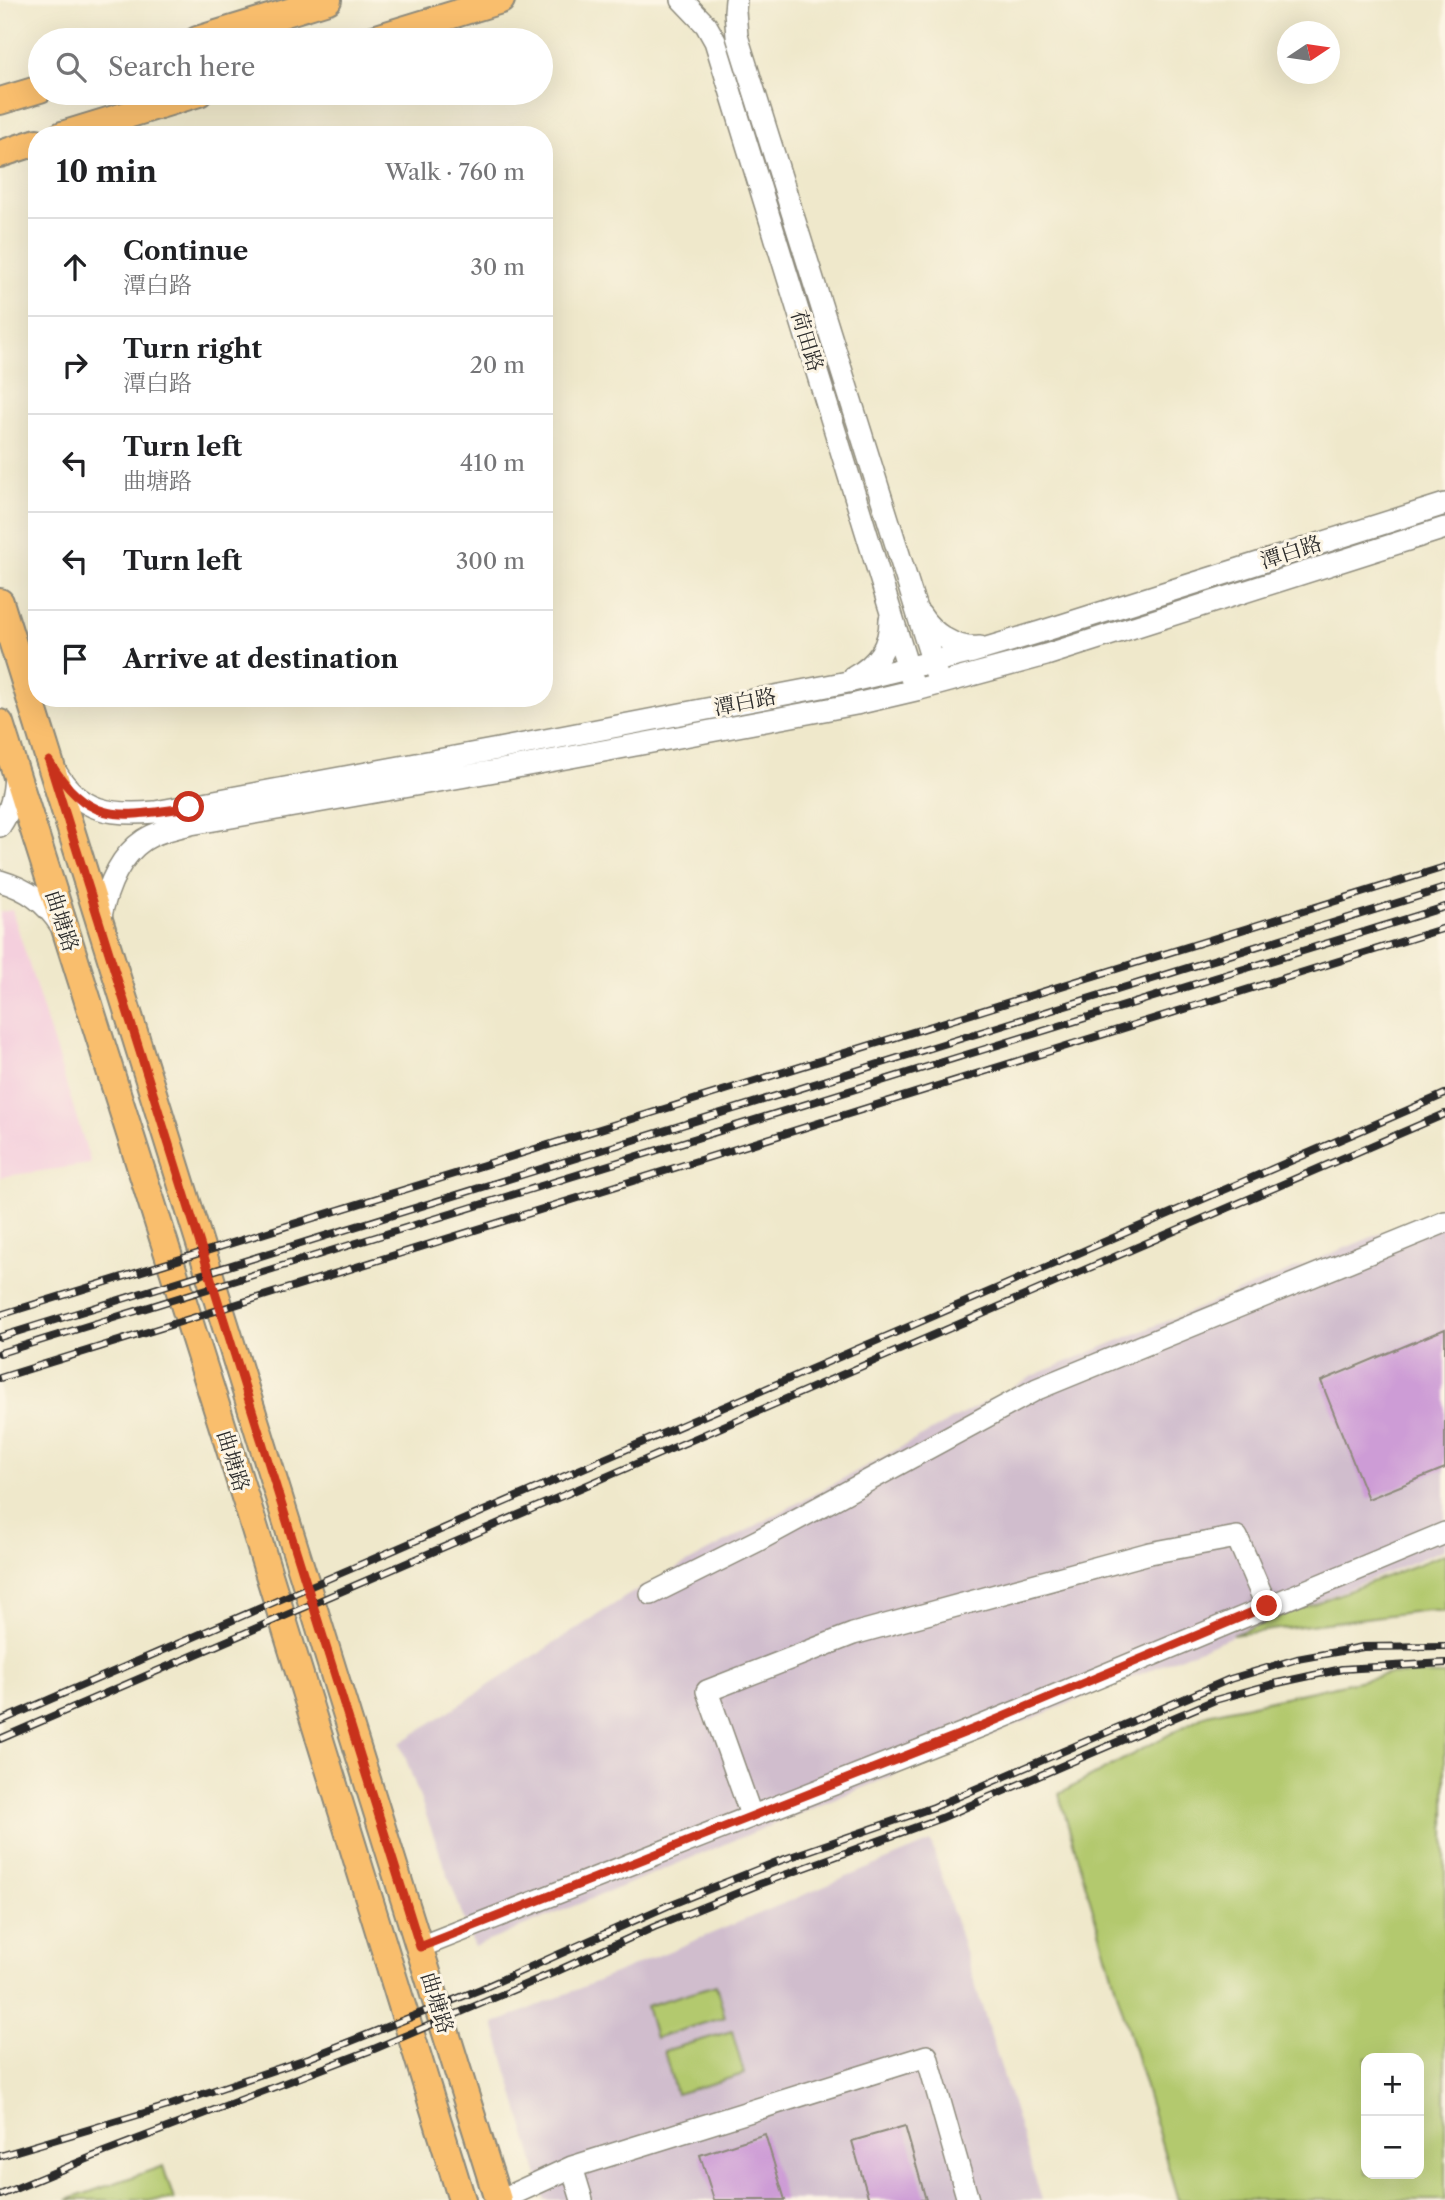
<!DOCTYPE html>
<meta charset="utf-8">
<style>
:root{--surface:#fff;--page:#f2f2f2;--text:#202124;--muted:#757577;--line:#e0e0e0}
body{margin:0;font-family:"Libre Caslon Text","Noto Serif SC",serif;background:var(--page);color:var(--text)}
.controls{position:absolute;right:21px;bottom:21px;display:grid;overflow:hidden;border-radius:14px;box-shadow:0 7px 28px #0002}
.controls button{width:63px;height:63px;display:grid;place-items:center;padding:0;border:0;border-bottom:2px solid var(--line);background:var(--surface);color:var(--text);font:35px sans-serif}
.compass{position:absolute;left:1277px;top:21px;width:63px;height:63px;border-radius:50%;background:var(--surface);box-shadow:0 7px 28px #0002;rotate:77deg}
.stop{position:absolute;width:21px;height:21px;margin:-16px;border:5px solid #c8321e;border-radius:50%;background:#fff}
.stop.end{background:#c8321e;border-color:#fff;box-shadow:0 2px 7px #0008}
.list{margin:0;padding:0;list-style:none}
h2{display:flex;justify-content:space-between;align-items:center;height:91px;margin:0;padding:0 28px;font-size:30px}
h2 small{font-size:23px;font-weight:400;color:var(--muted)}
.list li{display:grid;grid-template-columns:46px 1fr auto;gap:21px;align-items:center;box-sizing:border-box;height:98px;padding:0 28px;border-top:2px solid var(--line)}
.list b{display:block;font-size:26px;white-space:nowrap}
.list p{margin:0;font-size:23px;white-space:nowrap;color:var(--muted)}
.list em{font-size:23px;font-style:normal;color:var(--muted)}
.icon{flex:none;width:38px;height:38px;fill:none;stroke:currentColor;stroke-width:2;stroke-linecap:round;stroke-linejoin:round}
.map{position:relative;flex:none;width:1445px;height:2200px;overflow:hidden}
.search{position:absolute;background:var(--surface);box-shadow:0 7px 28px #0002;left:28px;top:28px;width:525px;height:77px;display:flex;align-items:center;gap:18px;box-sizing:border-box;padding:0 24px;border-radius:38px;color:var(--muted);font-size:26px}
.panel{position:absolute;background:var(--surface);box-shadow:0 7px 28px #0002;left:28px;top:126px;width:525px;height:581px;border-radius:28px}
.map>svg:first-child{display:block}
</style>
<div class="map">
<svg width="1445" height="2200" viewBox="0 0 1445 2200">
<rect width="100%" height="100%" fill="#fcf5e5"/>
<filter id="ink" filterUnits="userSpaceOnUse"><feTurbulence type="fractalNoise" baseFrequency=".0143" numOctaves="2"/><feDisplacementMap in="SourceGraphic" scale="14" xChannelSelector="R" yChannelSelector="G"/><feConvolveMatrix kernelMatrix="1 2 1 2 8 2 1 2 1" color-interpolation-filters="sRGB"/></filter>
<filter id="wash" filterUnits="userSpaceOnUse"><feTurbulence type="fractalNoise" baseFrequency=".00686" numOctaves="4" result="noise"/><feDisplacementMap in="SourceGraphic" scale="28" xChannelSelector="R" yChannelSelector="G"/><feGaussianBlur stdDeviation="1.57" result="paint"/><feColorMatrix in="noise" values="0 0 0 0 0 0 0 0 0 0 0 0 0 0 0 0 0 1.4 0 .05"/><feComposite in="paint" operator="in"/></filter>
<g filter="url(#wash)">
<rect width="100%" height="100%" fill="#efe8cb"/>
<!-- built -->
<path fill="#f4cfdd" d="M12,910L91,1164L0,1177V912Z"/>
<!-- industrial -->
<path fill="#d0bdcd" d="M1445,1207V1549L474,1947L400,1743L633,1592L1035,1375Z
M931,1842L1042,2200H545L494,2024Z"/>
<!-- green -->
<path fill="#b3c96e" stroke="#6f7a4c" stroke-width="2" fill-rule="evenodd" d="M1445,1554V1612L1428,1610L1232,1635Z
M1390,1674L1445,1675V2200H1178L1059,1794L1207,1714ZM1366,2058H1419V2174H1366Z
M716,1985L725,2017L655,2038L646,2006Z
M732,2031L744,2074L676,2094L664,2051Z
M163,2166L174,2200H67Z"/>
<g id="blocks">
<!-- building -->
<path fill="#cd9cd6" d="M1445,1329V1468L1368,1499L1321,1381Z
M905,2126L926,2200H869L852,2141Z
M765,2134L785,2200H714L700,2155Z"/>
</g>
</g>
<g filter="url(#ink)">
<use href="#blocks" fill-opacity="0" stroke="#8d8a7b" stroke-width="2"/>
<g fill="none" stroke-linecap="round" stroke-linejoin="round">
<!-- minor casing -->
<g stroke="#8d8a7b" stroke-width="24">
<path id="minor" d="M682,0L706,25L715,41L912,681
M736,0L735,11L737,36L937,676
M920,614C932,633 956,650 980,647
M854,677C877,664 890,647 890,619
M56,772C81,812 111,816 155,812L498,749L848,682L973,652L1040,632L1445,504
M0,826C11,810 14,794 15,775
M0,881C27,889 46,902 61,926
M100,920C106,891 117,858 144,840C158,831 175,828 191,824L501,770L856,704L920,689L1046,655L1445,528
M651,1594L757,1541L1037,1389L1445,1222
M751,1815L707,1691L853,1634L1150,1553L1237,1537L1267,1607
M420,1947L984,1725L1445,1533
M572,2167L582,2200
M500,2200L572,2167L927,2056L968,2200"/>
</g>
<!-- major casing -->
<g stroke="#8d8a7b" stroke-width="30">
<path id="major" d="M197,40L328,0
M370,40L501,0
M0,101L40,89
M62,135L199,93
M0,154L37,142
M0,602L498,2200
M0,723L250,1513L462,2200"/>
</g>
<!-- minor -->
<use href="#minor" stroke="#fff" stroke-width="21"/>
<!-- major -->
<use href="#major" stroke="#f9be6d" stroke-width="26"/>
<!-- rail casing -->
<g stroke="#2b2b2b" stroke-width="8">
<path id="rail" d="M0,1315L1445,867
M0,1337L1445,888
M0,1353L1445,907
M0,1378L1445,928
M0,1721L1445,1094
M0,1739L1445,1114
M0,2156L171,2105L309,2058L481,1989L667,1906L779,1861L934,1807L1230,1679L1297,1659L1363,1647L1445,1646
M0,2195L104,2152L374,2049L555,1972L654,1927L760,1884L941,1818L1215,1700L1273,1684L1342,1669L1445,1663"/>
</g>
<!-- rail -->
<use href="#rail" stroke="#fcf5e5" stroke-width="5" stroke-dasharray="16" stroke-linecap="butt"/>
</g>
</g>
<g fill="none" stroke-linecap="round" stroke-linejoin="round" filter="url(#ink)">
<!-- route -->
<path stroke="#c8321e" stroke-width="9" d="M189,807C120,817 90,827 49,761L420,1947L984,1725L1267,1606"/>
</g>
<g text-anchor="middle" stroke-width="6" stroke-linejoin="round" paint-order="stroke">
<!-- street labels -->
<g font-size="21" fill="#2b2b2b" stroke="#fcf5e5">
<text transform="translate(807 341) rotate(73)" y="7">荷田路</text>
<text transform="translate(1291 552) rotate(-18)" y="7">潭白路</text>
<text transform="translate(745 702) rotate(-11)" y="7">潭白路</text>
<text transform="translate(62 921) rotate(72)" y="7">曲塘路</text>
<text transform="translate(233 1461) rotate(73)" y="7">曲塘路</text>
<text transform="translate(437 2003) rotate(73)" y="7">曲塘路</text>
</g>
</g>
</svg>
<div class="controls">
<button>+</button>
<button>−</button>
</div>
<svg class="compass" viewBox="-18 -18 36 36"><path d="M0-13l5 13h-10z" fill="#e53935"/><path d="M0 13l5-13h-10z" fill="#757577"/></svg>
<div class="stop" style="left:189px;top:807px"></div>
<div class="stop end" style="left:1267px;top:1606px"></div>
<div class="search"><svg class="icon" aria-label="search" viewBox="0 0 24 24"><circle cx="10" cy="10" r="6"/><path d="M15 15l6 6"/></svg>Search here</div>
<section class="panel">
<h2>10 min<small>Walk · 760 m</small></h2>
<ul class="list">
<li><svg class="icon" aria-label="ahead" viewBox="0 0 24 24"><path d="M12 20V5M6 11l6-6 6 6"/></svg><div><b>Continue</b><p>潭白路</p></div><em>30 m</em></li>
<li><svg class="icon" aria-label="right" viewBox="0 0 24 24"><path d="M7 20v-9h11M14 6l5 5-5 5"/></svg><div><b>Turn right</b><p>潭白路</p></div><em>20 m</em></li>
<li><svg class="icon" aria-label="left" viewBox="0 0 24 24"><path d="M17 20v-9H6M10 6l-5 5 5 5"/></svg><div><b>Turn left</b><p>曲塘路</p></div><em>410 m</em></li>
<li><svg class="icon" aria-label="left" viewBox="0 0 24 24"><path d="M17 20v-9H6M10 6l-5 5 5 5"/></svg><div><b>Turn left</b></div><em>300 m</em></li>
<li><svg class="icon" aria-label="arrive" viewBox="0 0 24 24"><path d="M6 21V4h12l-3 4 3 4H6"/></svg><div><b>Arrive at destination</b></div></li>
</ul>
</section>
</div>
